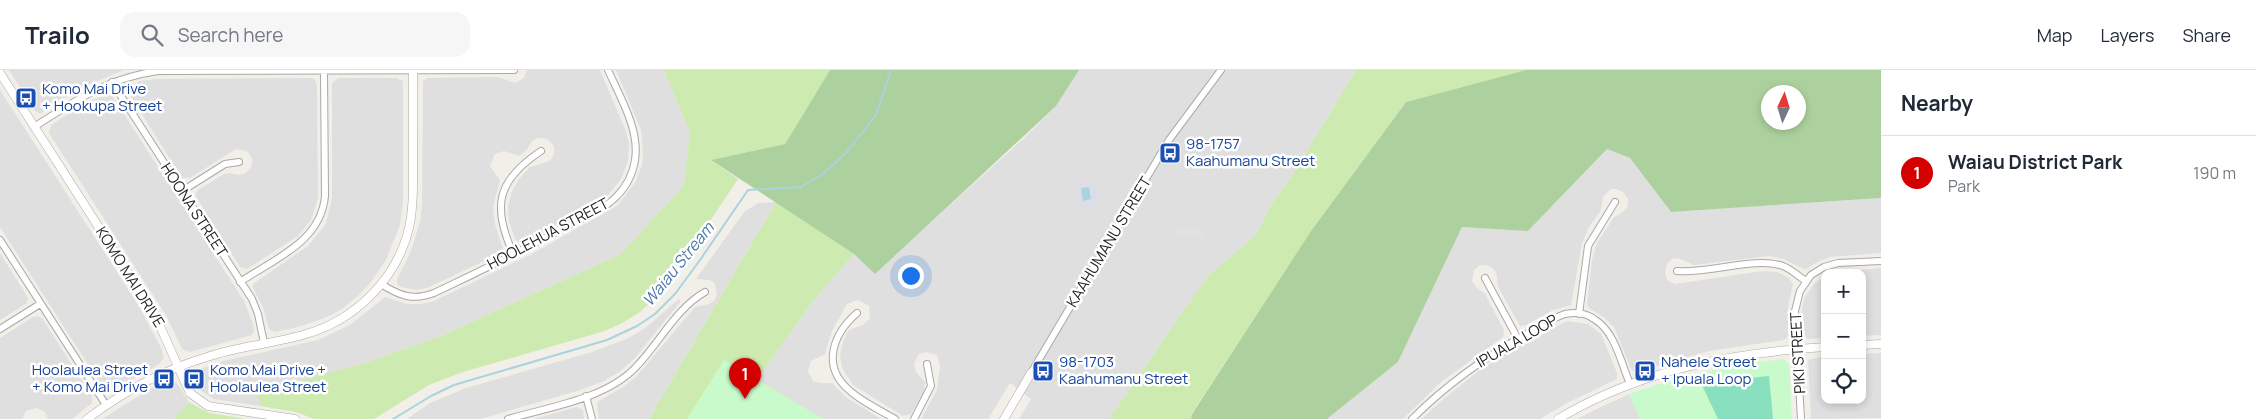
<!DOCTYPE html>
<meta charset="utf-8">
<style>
:root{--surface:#fff;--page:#f6f6f7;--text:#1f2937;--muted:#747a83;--line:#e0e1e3;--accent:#d40000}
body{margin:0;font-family:Manrope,sans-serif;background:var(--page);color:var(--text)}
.controls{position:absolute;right:15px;bottom:15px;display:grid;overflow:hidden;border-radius:10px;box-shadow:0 2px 8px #0003}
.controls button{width:45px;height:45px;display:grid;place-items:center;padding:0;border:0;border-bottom:1px solid var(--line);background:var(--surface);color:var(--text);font:25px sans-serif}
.compass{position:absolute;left:1761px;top:15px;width:45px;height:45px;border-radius:50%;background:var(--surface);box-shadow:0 2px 8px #0003;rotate:4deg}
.you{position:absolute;left:910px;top:205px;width:18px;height:18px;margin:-12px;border:4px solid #fff;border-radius:50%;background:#1a73e8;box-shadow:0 0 0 8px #1a73e833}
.badge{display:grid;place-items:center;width:32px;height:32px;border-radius:50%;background:var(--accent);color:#fff;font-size:16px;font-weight:700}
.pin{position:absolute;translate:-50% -41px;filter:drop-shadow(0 1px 2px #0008)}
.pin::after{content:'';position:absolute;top:26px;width:18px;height:15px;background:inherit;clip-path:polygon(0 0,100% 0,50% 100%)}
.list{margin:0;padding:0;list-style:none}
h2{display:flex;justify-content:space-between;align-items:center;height:65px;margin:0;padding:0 20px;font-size:21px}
h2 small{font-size:16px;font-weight:400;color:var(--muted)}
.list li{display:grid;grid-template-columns:32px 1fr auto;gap:15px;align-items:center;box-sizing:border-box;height:75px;padding:0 20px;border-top:1px solid var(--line)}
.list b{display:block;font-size:19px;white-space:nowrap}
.list p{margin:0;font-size:16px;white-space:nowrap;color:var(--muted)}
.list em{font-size:16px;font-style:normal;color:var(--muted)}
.icon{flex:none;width:28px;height:28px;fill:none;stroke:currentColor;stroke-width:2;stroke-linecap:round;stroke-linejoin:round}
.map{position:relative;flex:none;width:1881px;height:349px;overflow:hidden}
header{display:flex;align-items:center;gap:30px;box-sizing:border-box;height:70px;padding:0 25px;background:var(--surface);border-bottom:1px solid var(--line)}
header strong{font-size:24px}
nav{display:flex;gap:28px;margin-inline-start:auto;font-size:18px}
.search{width:350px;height:45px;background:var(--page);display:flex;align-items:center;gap:12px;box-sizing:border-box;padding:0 18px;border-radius:15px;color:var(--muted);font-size:19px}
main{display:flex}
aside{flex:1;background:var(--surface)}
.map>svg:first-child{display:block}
</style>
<header>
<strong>Trailo</strong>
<div class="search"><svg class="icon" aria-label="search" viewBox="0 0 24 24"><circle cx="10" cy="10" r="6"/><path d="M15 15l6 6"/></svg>Search here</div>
<nav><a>Map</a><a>Layers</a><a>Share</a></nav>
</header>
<main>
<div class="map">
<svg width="1881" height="349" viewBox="0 0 1881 349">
<rect width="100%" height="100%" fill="#f2efe9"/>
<!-- residential -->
<path fill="#e0dfdf" d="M9,0H124L81,18L40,44L35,41Z
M527,0H600L625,59L629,73L628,91L621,109L608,125L598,131L525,172L519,173L515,169L509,151L508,136L512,121L519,109L530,97L550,91L554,84V76L547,69L538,68L532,71L526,81L519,86L504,81L495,84L490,96L500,110L493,137L495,154L503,179L501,183L427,218L416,220L401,217L397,214V209L411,181L420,152L422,136L423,11L428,8L497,7L515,13L524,8Z
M616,0H664L690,63L684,115L621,184L441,266L362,294L259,322L260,336L214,329L197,318L191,309V305L194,301L223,291L318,270L350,255L385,227L407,234H421L434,231L528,186L617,136L635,113L642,95L643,85L641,60Z
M1079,0H1356L1290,109L1270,136L1257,164L1207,207L1109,349H1019L1031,329L1010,313L988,349H921L937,320L940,296L937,285L926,282L919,284L914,294L916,302L925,312L924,321L911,344L903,346L853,315L842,298L840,284L844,269L849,260L863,255L870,248L869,236L858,230L847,234L832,261L825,284L811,291L808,301L813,311L821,313H832L847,328L881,349H823L757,309L814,230L854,184L875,203L1024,68L1056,36Z
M338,8H396L403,11V131L400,155L386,190L371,212L359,225L342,239L325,248L298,257L274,262L269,259L263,237L253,218V214L308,176L326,154L332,128V13Z
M157,9L312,8L315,10L317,15L318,128L311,150L298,166L247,199L240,197L195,125L198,120L224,104L230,103L238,105L246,103L252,96V88L247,81L236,79L190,108H182L128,22L130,16L140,11Z
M0,20L140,238L161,278L164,288L158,295L112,320L103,318L0,157Z
M108,24L113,27L244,231L253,254L254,261L252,265L190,282L182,279L167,247L49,63L51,55L85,33Z
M1607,79L1630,88L1671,142L1881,128V183L1830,187L1817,192L1805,200L1784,189L1769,186L1694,195L1678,188L1672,189L1667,194L1665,203L1667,210L1675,214L1763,201L1777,202L1789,208L1793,214L1788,237V266L1784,270L1709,281L1635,302L1631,299L1614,257L1605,248L1589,238L1587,235L1592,190L1597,173L1614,147L1623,142L1628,136V129L1623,122L1617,119H1611L1603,127L1601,140L1588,159L1582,173L1571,235L1553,240L1526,255L1520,256L1498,217L1496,202L1490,196L1480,195L1474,200L1472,211L1476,217L1485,224L1504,260L1503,267L1441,312L1403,349H1327L1398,292L1462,157L1528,161Z
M776,132L649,349H599L597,334L599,331L623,317L636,307L695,237L709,234L714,231L717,224L715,214L710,210L696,209L744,142L758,133Z
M0,183L28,228L27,233L0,250Z
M1881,198V265L1862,266V203H1829Z
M1825,205V268L1808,269L1803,264L1802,239L1804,229L1813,215Z
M679,229L681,231L634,289L619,302L604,311L580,320L481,349H407L430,333L466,318L592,282L626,269L644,259Z
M38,246L42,248L92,326V333L72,349H48L45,342L36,338L26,341L22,349H0V268L33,247Z
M1567,251L1588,254L1601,264L1617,303V309L1567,333L1540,349H1422L1440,332L1477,302L1510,281Z
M1881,283V348L1811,349L1808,290L1825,286V330H1862V284Z
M170,310L177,313L189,332L174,349H102L150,319Z
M1629,324L1640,349H1577L1601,337Z
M577,337L583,340L584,349H534Z"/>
<!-- grass -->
<path fill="#cdebb0" d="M664,0H830L785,74L711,90L738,109L664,220L640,242L624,252L605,261L463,302L429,315L374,349H314L296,342L260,336L258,322L362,294L441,266L621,184L684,115L690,63Z
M1356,0H1526L1406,32L1311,161L1192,343L1191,349H1109L1207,207L1257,164L1270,136L1290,109Z
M776,132L854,184L814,230L757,309L823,349H649Z
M189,332L209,343L247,349H174Z"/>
<!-- forest -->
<path fill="#add19e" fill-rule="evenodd" d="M830,0H1079L1056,36L875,204L854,184L711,90L785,74Z
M1526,0H1881V128L1671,142L1630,88L1607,79L1528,161L1462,157L1398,292L1327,349H1191L1192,344L1311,161L1406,32ZM1768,22H1798V52H1768Z"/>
<!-- park -->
<path fill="#c8facc" d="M1784,289L1789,294L1792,349H1640L1629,324C1680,306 1730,294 1784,289Z
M724,290L823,349H687Z"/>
<!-- pitch -->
<path fill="#88e0be" d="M1769,306L1773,349H1718L1701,313Z"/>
<!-- parking -->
<path fill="#e2e2e2" d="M1177,157L1203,160L1202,167L1176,164Z"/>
<!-- plaza -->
<path fill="#dddde8" d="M1088,112L1095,117L1101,129L1095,137L1093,135L1090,139L1086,136L1074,137V130L1077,127L1078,114Z"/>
<!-- water -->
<path fill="#aad3df" d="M1089,117L1091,129L1083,131L1081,118Z"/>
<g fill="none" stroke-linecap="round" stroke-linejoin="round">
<!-- stream -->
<path stroke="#aad3df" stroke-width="2" d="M393,349L431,326L454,315L607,270L637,256L655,244L675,224L700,190L748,120L801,117L823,104L846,83L876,45L891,0"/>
<!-- minor casing -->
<g stroke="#a9a9a9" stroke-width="8">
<path id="minor" d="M112,12L252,229L258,244L264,273
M34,57C76,30 108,8 158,1L514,0
M182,121L225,94L239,92
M0,170L106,335
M514,185C491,137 497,110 541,81
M1677,201C1709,204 1754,186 1783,196C1791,199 1798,206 1806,211
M1485,208L1518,269
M240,212C274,189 321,172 325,126L324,1
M381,214C400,226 413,231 434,223C479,202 523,180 567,156C583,148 603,140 616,127C626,117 633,104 635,90C640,60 620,27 608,0
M857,243C833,264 821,296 849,320C862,332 880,340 895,349
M1579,244L1588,176L1615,132
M0,259L40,234
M1031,303L1169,70L1221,0
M586,326L592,349
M508,349C549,337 605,329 635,298C659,274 675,239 705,222
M914,349L931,316L927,294
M1412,349C1447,314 1485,287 1528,263C1539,257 1552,248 1565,244C1575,242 1586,243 1594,249C1615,261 1621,293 1630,314
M1801,349L1795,241L1800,221L1811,205L1824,197L1838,193L1881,191"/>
</g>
<!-- tertiary casing -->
<g stroke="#a9a9a9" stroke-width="9">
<path id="tertiary" d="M0,3L155,245L190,323L208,336L295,349
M1862,275L1881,274
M87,349C123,322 163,300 207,287C239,276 273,274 306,264C355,250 397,209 409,158C414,135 413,111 413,87C413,58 413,29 413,0
M1004,349L1031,303
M1558,349C1640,300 1731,283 1825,277"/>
</g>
<!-- minor -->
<use href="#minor" stroke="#fff" stroke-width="6"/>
<!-- tertiary -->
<use href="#tertiary" stroke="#fff" stroke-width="8"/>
</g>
<!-- icons -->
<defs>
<g id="bus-square" transform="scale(1.125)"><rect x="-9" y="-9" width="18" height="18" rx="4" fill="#1a4fb4" stroke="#fff"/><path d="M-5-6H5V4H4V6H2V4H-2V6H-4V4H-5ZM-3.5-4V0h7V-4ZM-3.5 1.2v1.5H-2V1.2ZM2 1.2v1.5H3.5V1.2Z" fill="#fff"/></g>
</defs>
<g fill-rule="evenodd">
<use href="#bus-square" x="26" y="28"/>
<use href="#bus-square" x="1170" y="83"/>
<use href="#bus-square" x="1043" y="301"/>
<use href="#bus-square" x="1645" y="301"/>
<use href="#bus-square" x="164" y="309"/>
<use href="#bus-square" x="194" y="309"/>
</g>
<g text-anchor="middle" stroke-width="5" stroke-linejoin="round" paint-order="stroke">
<!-- transit labels -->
<g font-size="15" fill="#164399" stroke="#fff" text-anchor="start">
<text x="42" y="24">Komo Mai Drive<tspan x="42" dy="17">+ Hookupa Street</tspan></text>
<text x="1186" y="79">98-1757<tspan x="1186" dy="17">Kaahumanu Street</tspan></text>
<text x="1059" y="297">98-1703<tspan x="1059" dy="17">Kaahumanu Street</tspan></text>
<text x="1661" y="297">Nahele Street<tspan x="1661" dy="17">+ Ipuala Loop</tspan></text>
<text x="148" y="305" text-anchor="end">Hoolaulea Street<tspan x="148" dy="17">+ Komo Mai Drive</tspan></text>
<text x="210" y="305">Komo Mai Drive +<tspan x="210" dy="17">Hoolaulea Street</tspan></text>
</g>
<!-- street labels -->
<g font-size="15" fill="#222" stroke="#fff">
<text transform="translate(194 140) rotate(57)" y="5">HOONA STREET</text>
<text transform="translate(548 164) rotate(-28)" y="5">HOOLEHUA STREET</text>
<text transform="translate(1109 172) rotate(-59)" y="5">KAAHUMANU STREET</text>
<text transform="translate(130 207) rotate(58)" y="5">KOMO MAI DRIVE</text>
<text transform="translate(1517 271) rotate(-30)" y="5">IPUALA LOOP</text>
<text transform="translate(1798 283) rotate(-93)" y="5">PIKI STREET</text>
</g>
<!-- water labels -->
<g font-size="16" font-style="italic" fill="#4a7aab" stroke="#fff">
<text transform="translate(678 194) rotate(-51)" y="6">Waiau Stream</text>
</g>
</g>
</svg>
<div class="controls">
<button>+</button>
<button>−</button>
<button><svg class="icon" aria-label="locate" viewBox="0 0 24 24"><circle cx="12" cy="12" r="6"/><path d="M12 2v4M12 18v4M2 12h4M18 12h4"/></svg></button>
</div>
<svg class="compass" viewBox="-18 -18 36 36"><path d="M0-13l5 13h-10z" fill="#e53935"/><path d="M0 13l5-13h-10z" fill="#747a83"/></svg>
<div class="you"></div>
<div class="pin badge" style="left:745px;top:329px">1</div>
</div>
<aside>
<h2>Nearby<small></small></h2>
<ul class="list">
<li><span class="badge">1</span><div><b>Waiau District Park</b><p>Park</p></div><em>190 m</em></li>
</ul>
</aside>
</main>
